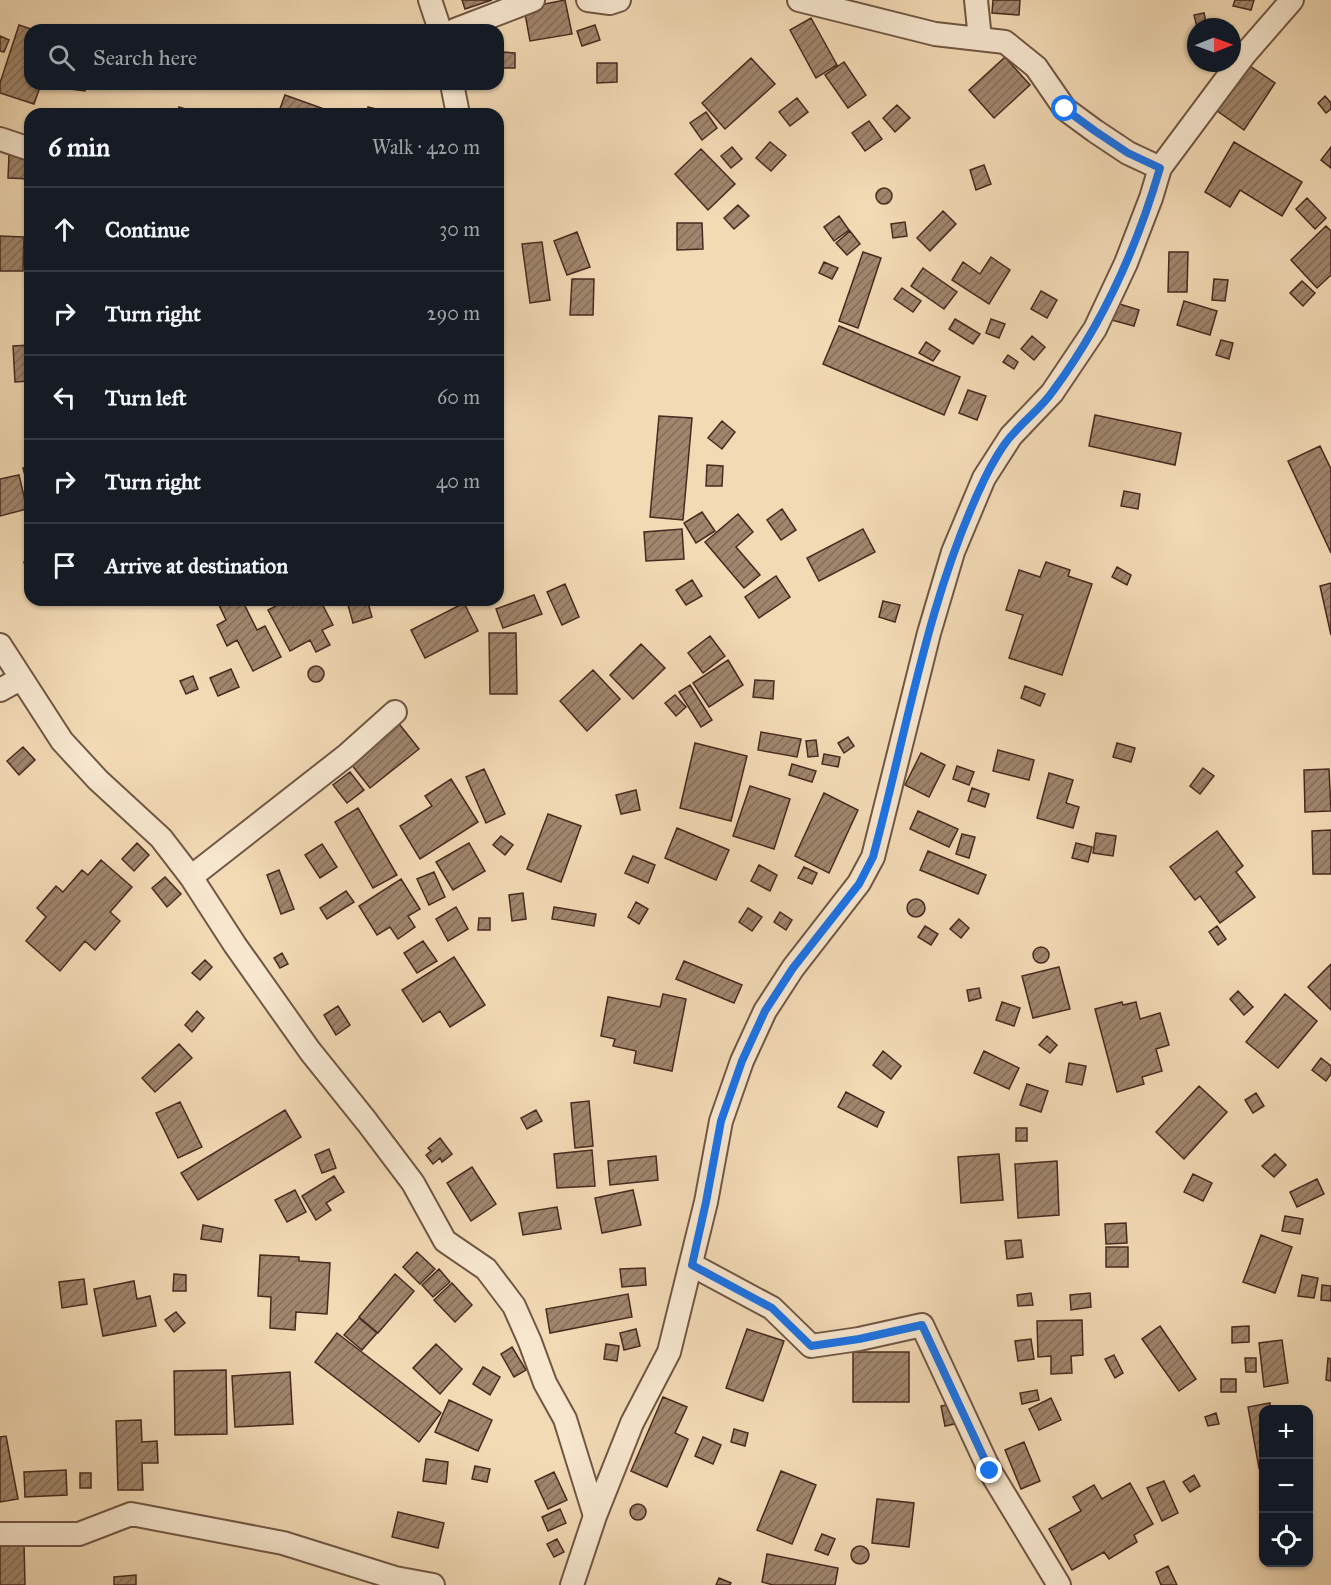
<!DOCTYPE html>
<meta charset="utf-8">
<style>
:root{--surface:#171b24;--page:#20242c;--text:#f1f3f6;--muted:#9ea1a6;--line:#363941}
body{margin:0;font-family:"IM FELL Great Primer",serif;background:var(--page);color:var(--text)}
.controls{position:absolute;right:18px;bottom:18px;display:grid;overflow:hidden;border-radius:12px;box-shadow:0 2px 4px #0004}
.controls button{width:54px;height:54px;display:grid;place-items:center;padding:0;border:0;border-bottom:2px solid var(--line);background:var(--surface);color:var(--text);font:30px sans-serif}
.compass{position:absolute;left:1187px;top:18px;width:54px;height:54px;border-radius:50%;background:var(--surface);box-shadow:0 2px 4px #0004;rotate:89deg}
.stop{position:absolute;width:18px;height:18px;margin:-14px;border:4px solid #1a73e8;border-radius:50%;background:#fff}
.stop.end{background:#1a73e8;border-color:#fff;box-shadow:0 2px 6px #0008}
.list{margin:0;padding:0;list-style:none}
h2{display:flex;justify-content:space-between;align-items:center;height:78px;margin:0;padding:0 24px;font-size:26px}
h2 small{font-size:20px;font-weight:400;color:var(--muted)}
.list li{display:grid;grid-template-columns:39px 1fr auto;gap:18px;align-items:center;box-sizing:border-box;height:84px;padding:0 24px;border-top:2px solid var(--line)}
.list b{display:block;font-size:22px;white-space:nowrap}
.list em{font-size:20px;font-style:normal;color:var(--muted)}
.icon{flex:none;width:33px;height:33px;fill:none;stroke:currentColor;stroke-width:2;stroke-linecap:round;stroke-linejoin:round}
.map{position:relative;flex:none;width:1331px;height:1585px;overflow:hidden}
.search{position:absolute;background:var(--surface);box-shadow:0 2px 4px #0004;left:24px;top:24px;width:480px;height:66px;display:flex;align-items:center;gap:15px;box-sizing:border-box;padding:0 21px;border-radius:18px;color:var(--muted);font-size:22px}
.panel{position:absolute;background:var(--surface);box-shadow:0 2px 4px #0004;left:24px;top:108px;width:480px;height:498px;border-radius:18px}
.map>svg:first-child{display:block}
</style>
<div class="map">
<svg width="1331" height="1585" viewBox="0 0 1331 1585">
<defs>
<pattern id="building-hatch" width="6" height="6" patternUnits="userSpaceOnUse" patternTransform="scale(1.5)"><rect width="6" height="6" fill="#a0866d"/><path d="M-1 1l2-2M0 6l6-6M5 7l2-2" fill="none" stroke="#846e59"/></pattern>
</defs>
<rect width="100%" height="100%" fill="#f2dab5"/>
<filter id="stains"><feTurbulence type="fractalNoise" baseFrequency=".00333" numOctaves="4"/><feColorMatrix values="0 0 0 0 .2 0 0 0 0 .09 0 0 0 0 .02 0 0 0 .5 -.17"/></filter>
<radialGradient id="worn" r=".72"><stop offset=".6" stop-color="#630" stop-opacity="0"/><stop offset="1" stop-color="#630" stop-opacity=".3"/></radialGradient>
<!-- building -->
<path fill="url(#building-hatch)" stroke="#482a1f" stroke-width="1.5" d="M462,0H492L465,9Z
M565,0L572,34L530,41L524,8Z
M993,0H1020L1019,15L992,13Z
M1235,0H1254L1251,10L1233,6Z
M1204,13L1207,27H1197L1194,15Z
M811,18L837,65L816,78L790,30Z
M19,25L34,30H30V84H41L34,104L0,93V83Z
M595,25L600,40L582,46L577,31Z
M0,36L9,40L4,52L0,51Z
M502,52L515,53V68H502Z
M1005,57L1030,85L994,118L969,90Z
M751,58L775,84L725,129L702,103Z
M844,62L866,95L848,108L825,75Z
M597,63H617V82L597,83Z
M1247,64L1275,83L1244,130L1216,110Z
M72,84H86L85,91L71,89Z
M285,95L324,109L322,114H278Z
M1325,96L1331,103V109L1326,113L1318,103Z
M797,98L808,112L790,126L779,112Z
M897,105L910,118L895,132L883,118Z
M179,107L189,110L188,114H177Z
M368,107L397,114H367Z
M706,112L717,128L702,140L690,123Z
M869,121L882,139L865,151L852,133Z
M770,142L786,155L771,171L756,158Z
M1234,142L1302,182L1282,216L1240,190L1230,207L1205,192Z
M732,147L742,159L731,168L721,156Z
M1331,147V168L1321,160Z
M701,149L735,184L708,210L675,174Z
M9,155H30V179L8,178Z
M984,165L991,184L976,190L970,170Z
M876 196a8 8 0 1 1 16 0a8 8 0 1 1-16 0Z
M1307,198L1326,218L1315,229L1296,209Z
M738,205L749,216L734,229L724,218Z
M943,211L956,224L930,251L917,238Z
M839,216L849,230L834,241L824,227Z
M905,222L907,236L893,238L891,224Z
M677,223H702L703,249L677,250Z
M1326,226L1331,231V275L1317,288L1291,260Z
M850,231L860,244L847,255L836,243Z
M577,232L590,267L567,275L554,241Z
M0,236L24,237L23,271H0Z
M542,242L550,300L530,303L522,244Z
M863,252L881,258L858,328L839,321Z
M1169,252H1188L1187,292H1168Z
M991,257L1010,270L989,304L952,280L963,262L980,274Z
M824,262L838,268L832,279L819,273Z
M923,268L957,292L944,309L911,286Z
M572,279H594L593,315H570Z
M1214,279L1228,280L1225,301L1212,300Z
M1302,281L1315,293L1303,306L1290,293Z
M902,288L921,301L913,312L894,299Z
M1041,291L1057,300L1047,318L1031,309Z
M1184,301L1217,311L1210,335L1177,325Z
M1113,302L1139,310L1134,326L1108,319Z
M955,319L980,334L973,344L949,329Z
M991,319L1005,324L999,338L986,333Z
M839,326L960,377L944,415L823,364Z
M1032,336L1045,347L1034,360L1021,349Z
M1221,340L1233,343L1229,359L1216,355Z
M926,342L940,351L933,361L919,353Z
M30,345V381L15,382L13,346Z
M1008,355L1018,362L1014,369L1003,362Z
M968,390L986,396L977,420L959,413Z
M1095,415L1181,433L1175,465L1089,446Z
M659,416L692,418L683,520L650,517Z
M722,421L735,432L722,449L708,438Z
M1320,446L1331,469V553L1288,461Z
M707,465L723,466L722,486H706Z
M30,466V491H29L23,468Z
M19,475L27,509L0,516V479Z
M1124,491L1140,494L1138,509L1121,506Z
M782,509L796,530L781,540L767,520Z
M702,512L715,531L696,543L684,523Z
M738,514L753,532L736,547L760,575L744,588L705,542Z
M682,529L684,559L646,561L644,532Z
M863,529L875,552L819,581L807,558Z
M30,560V581H29L24,562Z
M1046,562L1070,570L1068,576L1092,584L1062,675L1009,658L1023,615L1006,610L1019,570L1040,577Z
M1117,567L1131,575L1127,585L1112,577Z
M776,576L790,597L759,618L745,597Z
M692,580L702,596L686,605L676,590Z
M1331,583V635L1320,586Z
M565,584L579,617L562,625L547,592Z
M534,595L542,614L503,628L496,609Z
M229,600H242L257,630L265,626L281,657L253,671L237,640L227,646L217,625L226,620L219,605Z
M287,600H320L333,625L322,630L330,645L316,652L310,640L290,651L268,610Z
M367,600L372,617L353,623L348,605Z
M883,601L900,605L895,622L879,617Z
M464,603L478,631L425,658L411,630Z
M489,633H516L517,694H490Z
M710,636L725,656L703,673L688,653Z
M641,644L665,668L633,699L610,675Z
M728,660L743,685L709,707L693,683Z
M308 674a8 8 0 1 1 16 0a8 8 0 1 1-16 0Z
M231,669L239,687L218,696L210,678Z
M593,670L620,699L587,731L560,701Z
M193,676L198,689L186,694L180,681Z
M755,680L774,681L773,699L753,697Z
M690,685L712,720L701,727L679,692Z
M1025,686L1045,694L1040,706L1021,698Z
M675,695L686,707L676,716L665,703Z
M396,720L419,749L370,788L347,759Z
M761,732L801,739L797,757L758,750Z
M848,737L854,746L844,753L838,743Z
M816,740L818,756L808,757L806,741Z
M695,743L747,756L731,821L680,808Z
M1117,743L1135,748L1131,762L1113,757Z
M23,747L35,760L19,775L7,761Z
M998,750L1034,760L1029,780L993,771Z
M921,753L945,765L929,797L905,785Z
M824,754L840,757L838,767L822,764Z
M792,764L816,771L812,782L789,775Z
M957,766L974,772L969,785L953,779Z
M1203,768L1214,776L1200,794L1190,786Z
M484,769L505,814L486,823L466,777Z
M1329,769L1331,811L1305,812L1304,770Z
M350,772L364,790L347,803L333,785Z
M1049,773L1073,780L1066,803L1079,807L1073,828L1037,818Z
M451,779L478,822L420,859L400,826L432,806L425,796Z
M750,786L790,799L774,849L733,836Z
M972,788L989,794L985,807L968,801Z
M636,790L640,810L621,814L616,795Z
M824,793L858,810L829,873L795,856Z
M358,808L397,875L373,888L335,822Z
M918,811L958,829L949,847L910,829Z
M548,814L581,826L561,882L527,869Z
M677,828L729,850L716,880L665,858Z
M1331,830V874H1313L1312,831Z
M1217,831L1243,866L1236,872L1255,897L1220,923L1200,896L1195,900L1170,867Z
M1096,833L1116,836L1113,856L1093,853Z
M962,834L975,837L969,858L956,854Z
M501,836L513,845L505,855L493,845Z
M137,843L149,855L134,871L122,859Z
M469,843L485,871L453,890L436,862Z
M1076,843L1092,847L1088,862L1072,858Z
M322,844L337,867L320,878L305,855Z
M928,851L986,875L978,894L920,870Z
M633,856L655,865L648,883L625,873Z
M101,860L132,887L110,912L120,921L95,950L85,941L60,971L26,941L46,917L37,908L56,886L63,892L82,870L88,875Z
M759,865L777,875L770,891L751,881Z
M804,867L817,873L812,884L798,878Z
M279,870L294,909L281,914L267,875Z
M434,872L445,897L429,905L417,879Z
M165,877L181,894L167,907L152,888Z
M401,879L420,909L408,916L415,927L398,939L390,927L377,935L359,906Z
M346,891L354,902L327,919L320,908Z
M523,893L526,919L512,921L509,895Z
M907 908a9 9 0 1 1 18 0a9 9 0 1 1-18 0Z
M636,902L648,909L639,924L628,917Z
M456,907L468,929L448,941L436,919Z
M554,907L596,914L594,926L552,919Z
M748,908L762,917L752,931L739,922Z
M780,912L792,920L786,930L774,922Z
M479,918H490V930H478Z
M959,919L969,928L961,938L950,929Z
M925,926L938,934L931,945L918,937Z
M1217,926L1226,939L1218,945L1209,932Z
M423,941L437,961L417,973L404,953Z
M1033 955a8 8 0 1 1 16 0a8 8 0 1 1-16 0Z
M282,953L288,964L280,968L274,958Z
M454,957L485,1005L450,1027L440,1011L423,1022L402,990Z
M205,960L212,967L200,980L192,973Z
M684,961L742,985L734,1003L676,979Z
M1331,964V1010L1308,987Z
M1059,967L1070,1009L1033,1018L1022,976Z
M979,988L981,998L969,1001L967,990Z
M1238,991L1253,1007L1244,1015L1230,999Z
M663,994L686,999L672,1071L634,1063L636,1051L613,1046L615,1039L601,1036L608,997L660,1007Z
M1285,994L1317,1021L1278,1068L1246,1042Z
M1002,1002L1020,1008L1014,1026L996,1020Z
M1122,1002L1123,1005L1136,1002L1140,1019L1160,1013L1169,1045L1156,1049L1162,1071L1142,1077L1144,1084L1117,1092L1095,1009Z
M338,1006L350,1025L336,1035L324,1015Z
M197,1011L204,1018L192,1032L185,1025Z
M1047,1036L1057,1045L1050,1053L1039,1045Z
M179,1044L192,1058L155,1092L142,1078Z
M883,1051L901,1066L891,1079L873,1065Z
M984,1051L1019,1068L1009,1089L974,1073Z
M1321,1058L1331,1066V1074L1326,1081L1312,1070Z
M1069,1063L1086,1066L1082,1085L1066,1082Z
M1027,1084L1048,1091L1041,1112L1020,1105Z
M1199,1086L1227,1112L1184,1159L1156,1132Z
M846,1092L884,1112L877,1127L838,1107Z
M1256,1093L1264,1106L1253,1113L1245,1100Z
M589,1101L593,1146L575,1148L571,1103Z
M180,1102L202,1147L178,1158L156,1113Z
M285,1110L301,1137L198,1200L181,1173Z
M536,1110L542,1121L527,1129L521,1118Z
M1016,1128H1027V1141H1016Z
M440,1138L452,1154L442,1162L440,1158L433,1164L426,1155L431,1151L428,1148Z
M329,1149L336,1168L322,1173L315,1155Z
M592,1150L595,1186L557,1188L554,1154Z
M999,1154L1003,1200L961,1203L958,1157Z
M1275,1154L1286,1165L1274,1177L1262,1166Z
M656,1156L658,1180L610,1185L608,1161Z
M1057,1161L1059,1215L1018,1218L1015,1164Z
M472,1167L496,1204L471,1221L447,1183Z
M1193,1174L1212,1183L1203,1201L1184,1192Z
M334,1176L344,1192L326,1203L331,1210L316,1220L302,1196Z
M1317,1179L1324,1194L1297,1207L1290,1192Z
M295,1190L306,1212L287,1222L275,1200Z
M633,1190L641,1225L602,1233L595,1198Z
M557,1207L561,1229L523,1235L519,1213Z
M1285,1216L1303,1219L1300,1234L1282,1231Z
M1126,1223L1127,1243L1106,1244L1105,1224Z
M203,1225L223,1229L221,1242L201,1239Z
M1261,1235L1292,1247L1275,1293L1243,1282Z
M1021,1240L1023,1257L1007,1259L1005,1241Z
M1106,1247H1128V1267H1106Z
M417,1252L435,1269L420,1284L403,1267Z
M260,1255L299,1257V1261L330,1263L327,1314L296,1312L295,1330L270,1328L271,1297L258,1296Z
M645,1268L646,1285L622,1287L620,1269Z
M439,1269L450,1282L433,1297L422,1285Z
M174,1274L186,1275V1291H173Z
M395,1274L414,1291L378,1333L359,1317Z
M1302,1275L1318,1278L1314,1298L1298,1296Z
M84,1279L87,1304L62,1308L59,1282Z
M134,1281L137,1299L150,1296L156,1326L103,1336L94,1289Z
M452,1283L472,1305L455,1322L434,1300Z
M1322,1285L1331,1286V1301L1321,1300Z
M1031,1293L1033,1305L1018,1306L1017,1295Z
M1090,1293L1091,1307L1071,1310L1070,1295Z
M628,1294L632,1317L550,1333L546,1309Z
M176,1312L185,1323L174,1332L165,1320Z
M359,1318L377,1333L362,1350L344,1335Z
M1082,1320L1083,1355L1071,1356L1072,1373L1051,1374V1356L1038,1357L1037,1321Z
M1160,1326L1196,1379L1179,1391L1142,1339Z
M1249,1326V1342L1232,1343V1327Z
M636,1329L640,1346L624,1350L620,1333Z
M747,1329L784,1341L763,1401L726,1388Z
M337,1333L441,1413L419,1442L315,1362Z
M1031,1339L1034,1359L1018,1361L1015,1341Z
M1282,1340L1288,1383L1264,1387L1259,1343Z
M436,1344L462,1369L440,1394L413,1368Z
M606,1344L619,1346L617,1361L604,1359Z
M512,1347L526,1370L514,1377L501,1354Z
M853,1352H909V1402H853Z
M1114,1355L1123,1373L1115,1378L1105,1359Z
M1245,1358H1256V1372H1246Z
M1328,1358L1331,1359V1381L1326,1380Z
M483,1367L500,1377L490,1395L473,1384Z
M226,1370L227,1434L175,1435L174,1371Z
M290,1372L293,1424L235,1427L232,1376Z
M1221,1379H1236V1392H1221Z
M1037,1390L1039,1400L1022,1404L1020,1393Z
M663,1397L687,1407L675,1433L688,1439L667,1487L631,1471Z
M1051,1398L1061,1420L1039,1430L1029,1409Z
M449,1400L492,1420L478,1451L435,1432Z
M955,1403L959,1423L945,1426L941,1406Z
M1270,1403L1271,1410H1264V1467L1259,1468L1248,1407Z
M1216,1413L1219,1424L1208,1426L1205,1417Z
M141,1420L142,1442L157,1441L158,1463H142L143,1490H118L116,1421Z
M734,1429L748,1433L745,1446L731,1442Z
M6,1436L18,1499L0,1502V1437Z
M703,1437L721,1445L713,1464L695,1456Z
M1024,1442L1040,1481L1021,1489L1005,1450Z
M426,1459L448,1462L446,1484L423,1481Z
M475,1466L490,1469L487,1482L472,1479Z
M66,1470L67,1495L25,1497L24,1472Z
M781,1471L816,1485L792,1544L757,1530Z
M554,1472L567,1500L548,1509L535,1481Z
M80,1473H91V1488H80Z
M1194,1475L1200,1486L1190,1492L1183,1482Z
M1164,1481L1178,1513L1162,1521L1147,1488Z
M1130,1483L1153,1524L1134,1535L1137,1542L1109,1559L1104,1552L1072,1570L1049,1529L1081,1511L1073,1497L1094,1485L1102,1499Z
M877,1499L914,1503L909,1547L872,1543Z
M630 1512a8 8 0 1 1 16 0a8 8 0 1 1-16 0Z
M560,1509L566,1523L548,1531L542,1517Z
M398,1512L444,1523L438,1548L392,1537Z
M822,1534L835,1539L828,1555L815,1550Z
M557,1539L564,1552L554,1557L547,1544Z
M24,1543L25,1585H0V1544Z
M851 1555a9 9 0 1 1 18 0a9 9 0 1 1-18 0Z
M767,1554L838,1568L835,1585H773L762,1582Z
M1168,1566L1177,1585H1161L1156,1572Z
M136,1575V1585H114V1577Z
M719,1578L731,1583L730,1585H716Z"/>
<g fill="none" stroke-linecap="round" stroke-linejoin="round">
<!-- street casing -->
<g stroke="#725644" stroke-width="26">
<path id="street" d="M430,0L440,30
M588,0L610,3L619,0
M799,0L935,34L1005,42L1036,67L1065,109L1095,131L1128,153L1160,168
M976,0L980,39
M455,30L533,0
M452,84L458,114
M0,139L30,149
M0,645L62,741L98,780L161,838L191,877L235,945L310,1051L367,1122L413,1183L445,1241L486,1269L514,1306L530,1342L545,1383L565,1419L595,1516
M0,690L20,679
M191,877L347,755L395,712
M692,1265L772,1308L811,1346L859,1339L922,1325L990,1471L1059,1585
M0,1534H79L131,1514L283,1543L395,1578L433,1585
M572,1585L595,1516L632,1423L669,1352L706,1202L721,1121L742,1061L765,1011L793,968L859,883L873,857L929,633L953,552L984,478L1011,436L1052,393L1095,329L1126,263L1151,198L1160,168L1245,54L1292,0"/>
</g>
<!-- street -->
<use href="#street" stroke="#f7e7cf" stroke-width="22"/>
</g>
<g fill="none" stroke-linecap="round" stroke-linejoin="round">
<!-- route -->
<path stroke="#1a73e8" stroke-width="8" d="M990,1471L922,1325L859,1339L811,1346L772,1308L692,1265L706,1202L721,1121L742,1061L765,1011L793,968L859,884L873,857C907,731 927,599 984,480C990,467 1003,444 1013,434C1026,419 1042,407 1053,391C1102,325 1137,247 1160,168L1128,153L1095,131L1065,109"/>
</g>
<rect width="100%" height="100%" filter="url(#stains)"/>
<rect width="100%" height="100%" fill="url(#worn)"/>
</svg>
<div class="controls">
<button>+</button>
<button>−</button>
<button><svg class="icon" aria-label="locate" viewBox="0 0 24 24"><circle cx="12" cy="12" r="6"/><path d="M12 2v4M12 18v4M2 12h4M18 12h4"/></svg></button>
</div>
<svg class="compass" viewBox="-18 -18 36 36"><path d="M0-13l5 13h-10z" fill="#e53935"/><path d="M0 13l5-13h-10z" fill="#9ea1a6"/></svg>
<div class="stop" style="left:1065px;top:109px"></div>
<div class="stop end" style="left:990px;top:1471px"></div>
<div class="search"><svg class="icon" aria-label="search" viewBox="0 0 24 24"><circle cx="10" cy="10" r="6"/><path d="M15 15l6 6"/></svg>Search here</div>
<section class="panel">
<h2>6 min<small>Walk · 420 m</small></h2>
<ul class="list">
<li><svg class="icon" aria-label="ahead" viewBox="0 0 24 24"><path d="M12 20V5M6 11l6-6 6 6"/></svg><div><b>Continue</b></div><em>30 m</em></li>
<li><svg class="icon" aria-label="right" viewBox="0 0 24 24"><path d="M7 20v-9h11M14 6l5 5-5 5"/></svg><div><b>Turn right</b></div><em>290 m</em></li>
<li><svg class="icon" aria-label="left" viewBox="0 0 24 24"><path d="M17 20v-9H6M10 6l-5 5 5 5"/></svg><div><b>Turn left</b></div><em>60 m</em></li>
<li><svg class="icon" aria-label="right" viewBox="0 0 24 24"><path d="M7 20v-9h11M14 6l5 5-5 5"/></svg><div><b>Turn right</b></div><em>40 m</em></li>
<li><svg class="icon" aria-label="arrive" viewBox="0 0 24 24"><path d="M6 21V4h12l-3 4 3 4H6"/></svg><div><b>Arrive at destination</b></div></li>
</ul>
</section>
</div>
